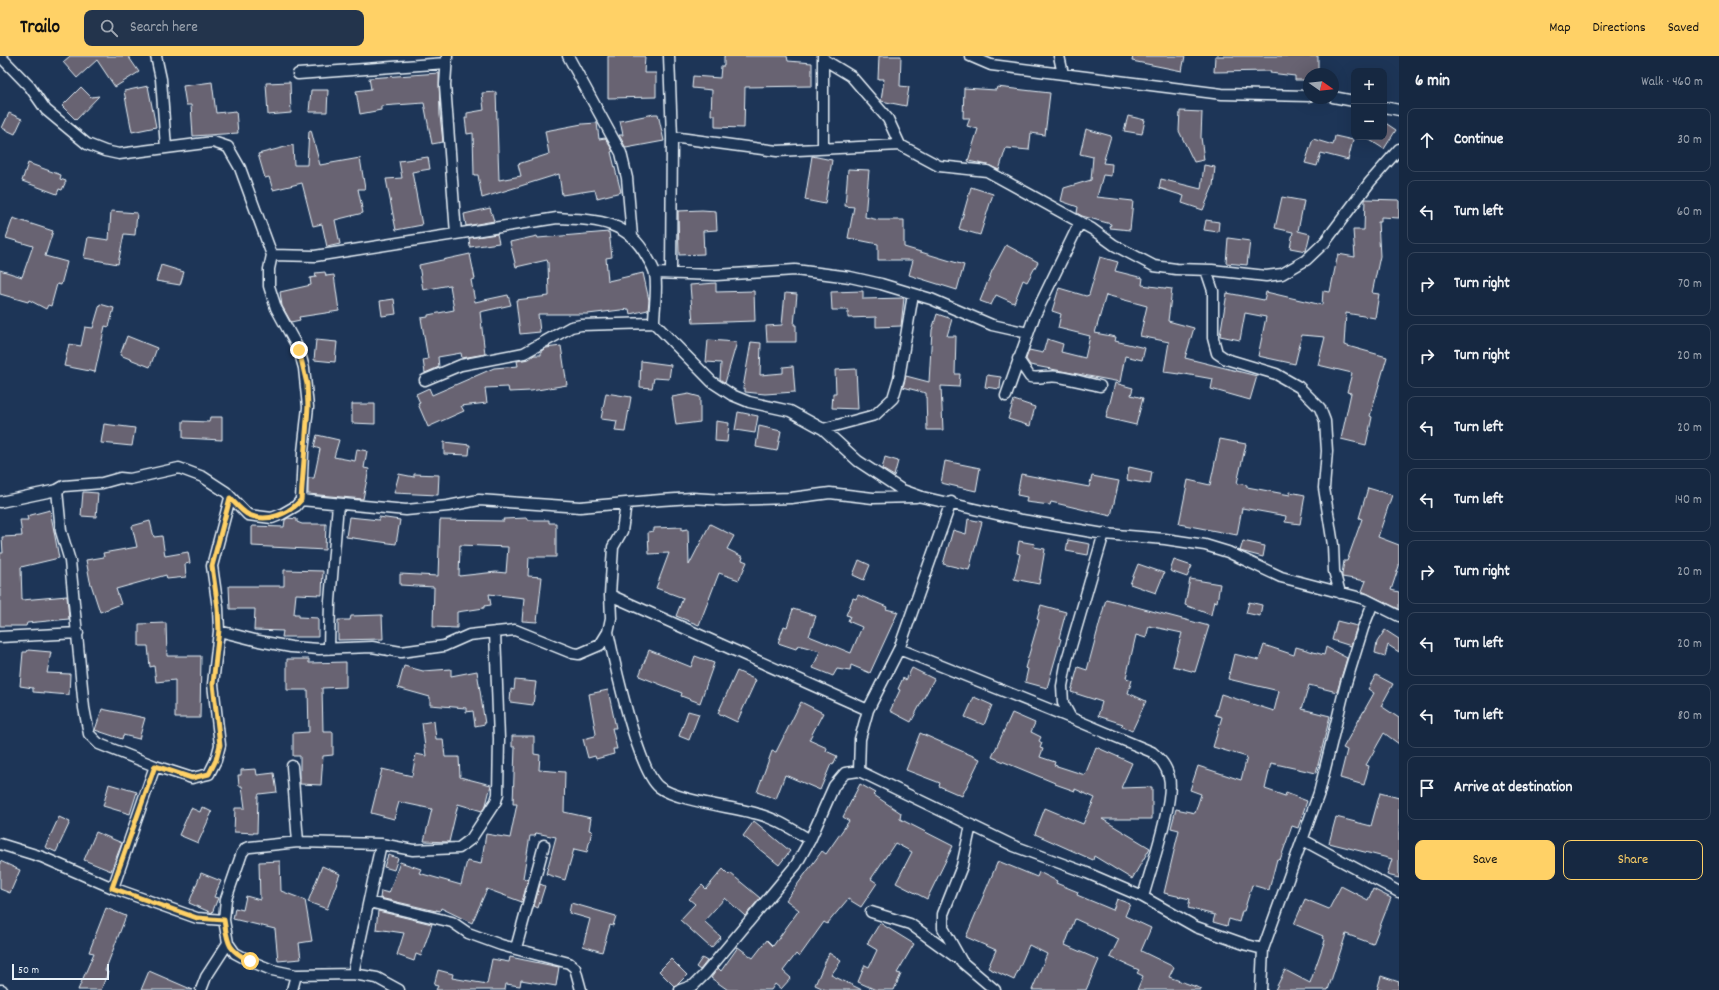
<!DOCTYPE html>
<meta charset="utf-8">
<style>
:root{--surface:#162841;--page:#23344c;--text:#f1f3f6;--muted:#9ea6b1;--line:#35445a;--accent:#ffd166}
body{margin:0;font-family:Dekko,sans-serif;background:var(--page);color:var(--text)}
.controls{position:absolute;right:12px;top:12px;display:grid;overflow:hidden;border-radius:8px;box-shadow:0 4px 16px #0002}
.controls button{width:36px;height:36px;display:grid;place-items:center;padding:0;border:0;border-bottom:1px solid var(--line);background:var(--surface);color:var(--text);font:20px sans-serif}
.compass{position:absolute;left:1303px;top:12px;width:36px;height:36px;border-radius:50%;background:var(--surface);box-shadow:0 4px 16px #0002;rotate:104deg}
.scale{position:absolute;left:12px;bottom:10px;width:97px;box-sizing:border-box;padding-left:4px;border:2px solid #e8f1f8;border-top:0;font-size:11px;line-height:14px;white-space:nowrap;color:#e8f1f8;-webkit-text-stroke:3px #1d3557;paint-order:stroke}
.stop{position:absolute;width:12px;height:12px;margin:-9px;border:3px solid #ffd166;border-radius:50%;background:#fff}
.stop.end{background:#ffd166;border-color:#fff;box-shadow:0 1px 4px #0008}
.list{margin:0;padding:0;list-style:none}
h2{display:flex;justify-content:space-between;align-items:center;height:52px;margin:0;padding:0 16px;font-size:17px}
h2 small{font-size:13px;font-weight:400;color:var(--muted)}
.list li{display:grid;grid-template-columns:26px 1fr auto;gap:12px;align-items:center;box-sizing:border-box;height:64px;margin:0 8px 8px;padding:0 8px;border:1px solid var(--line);border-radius:8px}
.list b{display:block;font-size:15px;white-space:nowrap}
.list em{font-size:13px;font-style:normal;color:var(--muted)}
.actions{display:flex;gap:8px;padding:12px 16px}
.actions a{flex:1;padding:9px 0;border:1px solid var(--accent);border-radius:8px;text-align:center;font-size:14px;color:var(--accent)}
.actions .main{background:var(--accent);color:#111}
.icon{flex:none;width:22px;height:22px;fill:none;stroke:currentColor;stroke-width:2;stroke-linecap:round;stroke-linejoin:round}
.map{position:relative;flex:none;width:1399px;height:934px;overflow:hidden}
header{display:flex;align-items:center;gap:24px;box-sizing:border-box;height:56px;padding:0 20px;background:var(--accent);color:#111}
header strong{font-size:19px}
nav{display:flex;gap:22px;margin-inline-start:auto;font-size:14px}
.search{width:280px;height:36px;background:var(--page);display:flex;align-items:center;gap:10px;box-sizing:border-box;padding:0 14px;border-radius:8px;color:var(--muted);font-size:15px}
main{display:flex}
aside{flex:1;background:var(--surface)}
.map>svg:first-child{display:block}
</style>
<header>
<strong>Trailo</strong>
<div class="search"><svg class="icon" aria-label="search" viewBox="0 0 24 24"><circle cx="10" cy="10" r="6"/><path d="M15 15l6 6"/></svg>Search here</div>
<nav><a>Map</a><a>Directions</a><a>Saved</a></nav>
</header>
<main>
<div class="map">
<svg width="1399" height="934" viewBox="0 0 1399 934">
<rect width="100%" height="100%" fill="#1d3557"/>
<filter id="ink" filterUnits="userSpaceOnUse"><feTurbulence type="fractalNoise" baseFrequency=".025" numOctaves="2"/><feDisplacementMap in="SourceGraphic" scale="8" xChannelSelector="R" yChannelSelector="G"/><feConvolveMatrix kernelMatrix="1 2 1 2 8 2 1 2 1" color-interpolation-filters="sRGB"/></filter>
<g filter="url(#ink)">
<!-- building -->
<path fill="#676472" stroke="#e8f1f8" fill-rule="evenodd" d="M70,0H128L139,16L115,31L97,4L77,22L63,6Z
M608,0H645L644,17H656V41L608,42Z
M724,0H787L788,5L812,7V30L745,31L744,72L715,71V59H711L712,34L692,32L693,20L720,22L721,10H724Z
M879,0H901L900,30L909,31L906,50L881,45L884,23H878Z
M1133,0H1185L1182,15L1132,5Z
M1215,0H1318V18H1309V24H1295V20L1270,17L1271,15L1214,16Z
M439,17L440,59L443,86L432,88L424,47L381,50V54L360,58L356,35L371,33L369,22Z
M212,26L216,57L236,55L238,77L193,80L191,49H186L183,30Z
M290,26L291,57L268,59L266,27Z
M148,30L156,71L132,76L124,35Z
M81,31L91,41L99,40L76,64L62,50Z
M997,31L1050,37L1045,79L1031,77L1029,94L1006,92L999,114L988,109L968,105L978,73L967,70L970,62H963L964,32L996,34Z
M311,34H328L327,56H309Z
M496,36L499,124L521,120L518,108L549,98L545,75L582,68L597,67L599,83L605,82L613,95L611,96L621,136L597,142L595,134L562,139L559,118L482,142L478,119H474L473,77L467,78L465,62H467V57L484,54L482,37Z
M1180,55L1202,56L1201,81L1204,104L1194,106L1179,75Z
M9,57L22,63L15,78L2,72Z
M654,58H658L664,85L626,92L619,79H623L620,65Z
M1128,60L1145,64L1142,78L1124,75Z
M1384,66L1396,74L1384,93L1365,81H1384Z
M1086,73L1111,80L1103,107L1112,108L1111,120L1103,119L1097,141L1133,145L1130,174L1110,172L1111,168L1082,160L1077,157L1078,151L1061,145L1064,132L1091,124L1093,101L1080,98Z
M311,74L320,109L360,102L365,133H358L363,157L335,164L340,188L327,191L322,168L313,170L302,127L273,134L269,121L265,122L258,98L293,89L294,109H307L309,75Z
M1335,80L1353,84L1348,104L1321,97L1317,110L1305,107L1313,83L1333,89Z
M812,100L832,104L825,148L805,144Z
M428,101L430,113L412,116L422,169L396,174L386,123L402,122L399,105Z
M28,107L61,119L60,123L66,125L62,134L59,133L57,138L22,125Z
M1204,109L1215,111L1213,130L1203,154L1182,147L1184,140L1159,132L1161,123L1201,133Z
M848,113L869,114L865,161L879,164H904V191L964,209L957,234L909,219L913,204H878V188L848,182L854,151L845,150Z
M971,131L993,138L980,179L959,173Z
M1282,141L1304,145L1298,175L1310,178L1306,195L1290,192L1293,176L1275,172Z
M1365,143L1399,144V162L1381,161V166H1378L1380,200L1372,237L1379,238L1375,262L1346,257L1344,289L1387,301L1370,360L1372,361L1366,389L1341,383L1351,337L1347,336L1352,317L1318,309L1325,281L1302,279L1295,308L1258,300L1266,261L1245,257L1240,284L1220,280L1227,237L1264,244L1266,236L1322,249L1323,235L1330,236L1338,198L1355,201L1353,174H1364Z
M490,152L494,165L466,170L464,158Z
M702,154L716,155L717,174L703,175L704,198L679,199L678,155Z
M111,155L137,157L135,179L124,178L118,208L84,202L88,181L109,184Z
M13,162L53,175L45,200L67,206L61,229L57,228L51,250L48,249L46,253L29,244L28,246L0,238V214L22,221L33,190L6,182Z
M1206,164L1219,166L1218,176L1204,174Z
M609,176L612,201L606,202L608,225L643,217L649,244L648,254L630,258L629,253L588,258H538L540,276L520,278L516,244L549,240L548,207L547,204L516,211L510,186L537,180L538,182Z
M497,178L499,187L470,191L469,182Z
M1228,182L1250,185L1247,209L1226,207Z
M1006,189L1038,206L1027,226L1023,224L1014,247L996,239L991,249L980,245L992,215Z
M470,198L475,223L471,224L475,246L508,239L511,249L480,256L485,298L462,302L461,297L438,301L439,311L425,317L423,304L428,303L421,262L428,261V259L454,254L450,229L423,234L419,209Z
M1100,201L1118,206L1115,215L1143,222L1142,229L1172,233L1168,265L1194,272L1185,302L1257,320L1250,344L1211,333L1213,323L1179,317V318L1164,316L1169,286L1140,280L1147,250L1106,239L1095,277L1116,281L1115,285L1145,292L1142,304L1125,300L1120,326L1030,309L1026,303L1029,294L1043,297L1047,283L1063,288L1061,296L1085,302L1090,280L1058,272L1061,258L1052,255L1059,232L1086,240L1089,239Z
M161,209L184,216L180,229L156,225Z
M325,216L326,220L334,219L339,255L299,261L300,264L291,266L282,250L280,236L311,229L310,222L316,221L315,217Z
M716,227V236L754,235L755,265L693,267L690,229Z
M863,235V243L904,242L901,270L876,271V261L848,262V254H832L831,236Z
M785,237L797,238L794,269H796V286H767L766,270L782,269Z
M394,243L396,258L382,260L380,245Z
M100,248L114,252L109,271L105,270L95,316L64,310L69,288L81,290L85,271L93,272Z
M937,258L952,263L947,280H956L955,318H960L959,331L941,330L943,374H927L926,337L903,331L906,320L929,326L932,274Z
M127,280L157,292L150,311L120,299Z
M316,284L337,286L335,306L314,304Z
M708,284L737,286L725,327L720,323L721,307L706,306Z
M751,286L761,287L760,319L783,317V311L793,310L795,336L765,338L745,336V332H743Z
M561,290L567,329L531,335L509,336L508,331L485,332L487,347L461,350L464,355L428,371L418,348L420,347L416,338L429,332L432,339L494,312L518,310L517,305L529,303L534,299H541V295L546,292Z
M641,305L671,309L669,323L654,322L652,332L640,331Z
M856,313L858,353L832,352L833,337H836L835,314Z
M987,319L1001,321L1000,333L985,331Z
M1115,327L1133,332L1131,339L1143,342L1136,369L1106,362Z
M606,337L631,341L625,376L615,375L617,365L601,363Z
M689,338L700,341V366L676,369L672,341Z
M1014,344L1035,351L1030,370L1008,363Z
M352,348H375V368L352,367Z
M738,356L758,360L755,377L735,374Z
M210,361H222V384L183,382V365L209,366Z
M716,365L729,367L727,386L715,385Z
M104,368L135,372L132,390L101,387Z
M759,370L781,375L777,395L756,391Z
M317,379L339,384L334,401L355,405L357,393L367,395L364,412L369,413L363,443L308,438V422H314L320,393L314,391Z
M1220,383L1246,388L1237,427L1247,429V431L1290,439V436L1305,439L1300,468L1285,466L1286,460L1242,452L1237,479L1179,468L1188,424L1210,429Z
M444,386L470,389L469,399L444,398Z
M885,401L898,405L894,420L882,413Z
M945,405L980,412L976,435L941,427Z
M1129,411L1152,416L1150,428L1127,424Z
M399,418L414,421V418L439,419L438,439L394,437Z
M1021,418L1089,431L1092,420L1119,425L1111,460L1051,446L1050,449L1026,446L1027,441L1017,439Z
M1368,432L1392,439L1378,481L1399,489V510L1391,534L1399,536V553L1362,535L1366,525L1342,521V518L1344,505H1347L1362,463L1359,462Z
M83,436L98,437L96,461L81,460Z
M50,454L59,502L21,511L22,544L67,540L69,563L27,567L26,570H0V497H3L2,481L22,480L20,464H28L27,460Z
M349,461L379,464V461L400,464L396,488L346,481Z
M288,462L297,463V466L302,468H326L325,494L252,490V470L284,471L285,464Z
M527,462V464H549V467H556V501H529L528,520L542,521L537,566L522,565L524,542L489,538L491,549L484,550V552L457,556V572L433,571L434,531L400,529V518L438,520L440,464L504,465L503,463ZM460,489L508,491L506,517L496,516L459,520Z
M968,463L982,466L969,514L943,508L953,474L966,478Z
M150,465L154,481L162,480L165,500L188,496L190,507L185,508L186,521L167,523L166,519L116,533L121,548L100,556L90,525L86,504L104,501L103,497L137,491L132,470Z
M710,468L734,480L727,493L743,501L742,504L747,506L739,524L719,517L699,569L676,560L683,542L656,532L669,497L649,498L648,476L654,475V472L682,471V474L688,473L689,509Z
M1068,484L1090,488L1088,499L1066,495Z
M1019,485L1035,488L1034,491L1045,493L1039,528L1014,523L1020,498L1017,497Z
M1243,485L1265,490L1263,501L1240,495Z
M859,504L870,509L864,524L853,519Z
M1174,504L1192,510L1187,521L1170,515Z
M1138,508L1164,517L1156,537L1130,528Z
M284,514L323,515L322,539L296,538L294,558H299V561L318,562V581H282L283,575L254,574L255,553H230L229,530H284Z
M1190,523L1220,528L1217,546L1214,545L1211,559L1185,549Z
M858,539L887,551L886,553L898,556L870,617L851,609L850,615L837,613L833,620L813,612L820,595L798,589L796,593L778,587L784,570L787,571L793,553L816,560L809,580L851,597L862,571L848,565L850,560L846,559L853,542L856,543Z
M1106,543L1209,570L1195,616L1173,610L1182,577L1149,570L1146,582L1136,579L1126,622L1132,624L1128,637L1146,645L1132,675L1121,670L1123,668L1098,660L1102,646L1071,636L1078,611L1087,614Z
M1249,546L1262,549L1260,560L1246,557Z
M1041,549L1066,556L1059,582L1061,583L1047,632L1025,626L1028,613L1025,612L1039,564L1037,563Z
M382,559L383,583L338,584V564H350L351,560Z
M1337,565L1357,570L1351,590L1332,584Z
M166,567L167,600H201L200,662H175V624L156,626L154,610L150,611L148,590H139V568Z
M1385,574L1399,583V596L1388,589L1385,600L1375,597L1377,586Z
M1264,589L1294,599L1296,591L1324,599L1326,591L1347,602L1337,636L1309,629L1302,653L1330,660L1316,717L1271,707L1265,733L1285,740L1286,737L1307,745L1298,772L1292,770L1280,804L1277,803L1269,834L1252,829L1244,855H1242L1239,866L1229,863L1227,870L1213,866L1215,859L1188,852L1190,843L1164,837L1179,774L1171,772L1176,753L1195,757L1201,738L1190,734L1198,710L1241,724L1247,701L1213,691L1222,661L1215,659L1221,638L1274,655L1279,635L1228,623L1234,598L1259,604Z
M28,594L51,596L47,617L70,618L69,639L33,636V632L20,630L23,596H27Z
M649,594L691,611L695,600L714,607L700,647L681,640L682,637L639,620Z
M287,603H309V607L346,606V631L322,632L323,676H333V699L323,700L321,729L300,728V700H293V677L309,676L308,634H287Z
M404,610L423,615L451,613V620L477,615L485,668L475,670L473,655L466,656V652L430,649V641L398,632Z
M912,612L934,623L911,666L890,655L900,634L898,633L903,622L906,624Z
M737,615L756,624L737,666L718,657Z
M1376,619L1393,628L1381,650L1399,662V688L1384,677L1366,709L1369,710L1364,729L1340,722L1347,694L1343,692L1374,637L1368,633Z
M515,624L536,626L533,649L510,646L511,633L514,634Z
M608,634L616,672H612L617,693H613L614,698L596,703L595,700L588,702L583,683L595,680L596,678L589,638Z
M974,641L992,649L984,669L965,661Z
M801,646L823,657L809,684L827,692L826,695L837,700L833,709L831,708L820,734L785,719L776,743L757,736L772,695L776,696Z
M102,653L145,662L139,683L123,679L122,683L95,674Z
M688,655L699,658L689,684L679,680Z
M1012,657L1035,667L1031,676L1041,681L1039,685L1042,687L1040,692L1043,693L1040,701L1055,706L1054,709L1085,719L1096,691L1132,707L1121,732L1152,731V763H1102L1150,792L1132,823L1094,800L1093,804L1035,778L1045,752L1083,768L1095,742L1075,733V735L1055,728V727L992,701Z
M434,665L436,683H443L445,701H459L460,721L491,729L486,749L482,755L458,748L449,786L424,785L432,753L399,746L394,763L371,757L382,713L412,720L416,698L426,700L422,667Z
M920,677L980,703L962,740L939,730L940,727L906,714Z
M512,680H534V698L540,699L539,714L565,716L564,756L591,762L589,774L592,775L587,796L574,793L565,824L546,818L556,781L536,777L535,780H530L523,822L528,824L522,846L487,833L472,867L441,852L440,855L436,854V855L380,842L381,835L389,837L400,806L421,813L419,817L461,829L467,805L481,808L486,778L510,782L517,748H513L515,691H512Z
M256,713L257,719L274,717L277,736L259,738L258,740L257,777L234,776L235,752H245L242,730H239L238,719H241V714Z
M109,728L137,736L130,758L103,750Z
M860,728L876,737L874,739L901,757L900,763L953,790L927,843L896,827L912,796L895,787L871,823L877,827L861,851L848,843L827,868L824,866L799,901L796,898L783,915L791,922L781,933L775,928L771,934H728L711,922L718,912L721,915L738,891L753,902L767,884L773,890L799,854L786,844L822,795L826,798L849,765L843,761Z
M1380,737L1399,742V822L1387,819L1392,803L1329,787L1336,761L1371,770Z
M202,751L212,756L198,787L179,779L191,752L200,756Z
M59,761L70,766L56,796L45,791Z
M754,765L790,795L779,809L743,780Z
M96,776L122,787L111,815L84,804Z
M388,799L398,802L394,814L384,811Z
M0,805L20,814L10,837L0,833Z
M280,805L281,835L305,844L312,885L299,887L301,903L278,905L275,873L233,863L235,852L243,854L246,840L260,844L259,806Z
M998,805L1037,821L1039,816L1057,825L1056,827L1078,836L1077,839L1113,854L1117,843L1130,848L1125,860L1151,872L1141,895L1174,911L1169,921L1202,933L1201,934H1137L1143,920L1137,917L1139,914L1110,901L1119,883L1075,863L1065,889L1099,904L1086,934H1032L1047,898L1029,889L1014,924L988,912L996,894L966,881Z
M322,810L340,818L327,853L308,846Z
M723,813L729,819L730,817L760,842L745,860L725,842L704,865L721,881L711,892L680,864L695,848L689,843L702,829L706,833Z
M201,817L221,825L214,841L218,842L212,857L189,847Z
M540,828L545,830L538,852L534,850Z
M1341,830L1368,844L1373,833L1391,842L1373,888L1346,878L1328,934H1275L1285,914L1310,927L1325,884L1322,882L1323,880L1294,868L1305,843L1329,853Z
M571,847L616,860L613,870L610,869L602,896L583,890L590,863L569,857Z
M106,852L126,860L105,915L108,916L101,934H78L94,897L89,896Z
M378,855L432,868L421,900L416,898L414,905L397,899L404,877L376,873Z
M880,867L914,888L897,917L901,918L894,934H876L858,926L865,909L869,911L877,894L867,888Z
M829,897L841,905L831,919L862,934H826L815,929Z
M510,901L559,911L556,930L521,924L520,930L506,928L505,934H436L438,930L434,929L438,914L453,918L452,922L487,928L492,903L509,906Z
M702,902L707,905L700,914L696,911Z
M671,903L687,919L675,931L659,915Z
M149,915L193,934H141Z
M1381,920L1399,926V934H1377Z"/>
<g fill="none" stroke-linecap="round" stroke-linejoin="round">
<!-- minor casing -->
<g stroke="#e8f1f8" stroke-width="13">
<path id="minor" d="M0,0L30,31L46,54L87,88L105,95L119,98L213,86L228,91L240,112L272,199L269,213V230L276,252L299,294L304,312L308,351L303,396L301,444L296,450L282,458L272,462L248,459L226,436L203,421L179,412L130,423L120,422L102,427L64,430L57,434L61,475L70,505L84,652L89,678L99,688L155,710L192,722L209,718L216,704L220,689L213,628L219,575L259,585L291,591L319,593L372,591L401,596L444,590L469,579L515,574L572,597L579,598L600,589L608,576L611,562L610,539L613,491L622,475L626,448
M156,0L161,23L166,92
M447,0L445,29L456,178
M568,0L621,97L627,122L632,180
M669,0L672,81L671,216
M970,0L991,9L1222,38L1309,40
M1059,0L1063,18
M823,3L851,20L888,63L900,89
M298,18L446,7
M1333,41L1354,45
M1384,51L1399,54
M672,81L777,95L900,89L939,110L987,115L1092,173L1114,189L1154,210L1176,213L1212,214L1266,220L1282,218L1306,204L1325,186L1370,126L1399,93
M823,92V0
M272,199L315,200L557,162C594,164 627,163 647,201C650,206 654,212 655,218C658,233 654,251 654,267L712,326L732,339L749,346L790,355L823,373L858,405L902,434L922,441L1022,464L1104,478L1165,483L1205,489L1228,496L1281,521L1365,543L1399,560
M1206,214L1213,235V282L1217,297L1226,303L1276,318L1299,331L1320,352L1325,365L1327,395L1324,432L1333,489L1334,515L1340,537
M655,217L716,219L795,214L850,221L881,228L931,243L992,269L1028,277
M1018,303L1030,321C1040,323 1049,319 1059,321C1072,323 1086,327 1100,330
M425,324L461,309L524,297L571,271L581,269L654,267
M1006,340L1034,261L1080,166
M823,373L875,359L893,342L899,322L913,238
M301,444L406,454L448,450L479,444L580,451L661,444L692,442L724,444L791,442L830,437L873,442L916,441
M0,446L57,434
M610,539L868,654
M219,575L218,552L212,510L230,442
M608,576C614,605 638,715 659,731C677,745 734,751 758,758C777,763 793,774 810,784
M0,581L78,577
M329,593L330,545L338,448
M899,593L1071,662L1152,696C1161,704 1166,709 1169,721C1175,743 1150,815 1143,841
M1071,662L1063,647L1062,630L1067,604L1104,477
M292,710L298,786
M859,715L860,683L868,654L899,593L951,446
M971,769L962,810L943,858V872L962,906L995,934
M1303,784L1399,836
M0,788L42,801L113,832L197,862L224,864
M113,832L155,710
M369,846L452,866L468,877L501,889L569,907L575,912L581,934
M871,856L910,868L957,902
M516,892L544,789
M353,918L381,788
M0,934H2
M201,934L206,921L228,887
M292,934L296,919
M399,934L377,922L353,918L296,919L272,914L250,905L235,897L228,887L224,864L226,843L242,797L246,792L250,791L298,786L381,788L413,794L459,792L471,783L496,745L498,738L499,683L495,576
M680,934L694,929L705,918L796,809L810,784L834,730L845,717L859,715L1014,790L1087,817L1143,841L1196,871L1247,889L1263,893
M1261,934L1263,893L1319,737L1346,627L1363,572L1373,547"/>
</g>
<!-- minor -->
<use href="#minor" stroke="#1d3557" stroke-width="10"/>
</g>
</g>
<g fill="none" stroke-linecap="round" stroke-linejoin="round" filter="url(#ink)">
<!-- route -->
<path stroke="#ffd166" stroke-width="5" d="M250,905C227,893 228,888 224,864L197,862L112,832L155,710L192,722L209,718L216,704L220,689L213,628L219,574L218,552L212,510L230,442C235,447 242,456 249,459C267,467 289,458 301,444L308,351L307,328L299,294"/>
</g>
</svg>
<div class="controls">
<button>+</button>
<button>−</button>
</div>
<svg class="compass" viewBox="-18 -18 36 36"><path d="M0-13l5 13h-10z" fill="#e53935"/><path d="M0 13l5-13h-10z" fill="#9ea6b1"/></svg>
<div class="scale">50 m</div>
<div class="stop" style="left:250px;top:905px"></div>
<div class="stop end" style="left:299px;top:294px"></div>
</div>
<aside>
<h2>6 min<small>Walk · 460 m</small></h2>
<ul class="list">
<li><svg class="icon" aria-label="ahead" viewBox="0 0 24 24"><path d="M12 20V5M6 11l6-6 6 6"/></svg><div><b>Continue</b></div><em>30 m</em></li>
<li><svg class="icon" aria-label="left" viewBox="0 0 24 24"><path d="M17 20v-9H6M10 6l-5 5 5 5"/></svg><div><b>Turn left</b></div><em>60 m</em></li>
<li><svg class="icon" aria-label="right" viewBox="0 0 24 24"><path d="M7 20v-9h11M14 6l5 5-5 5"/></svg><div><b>Turn right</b></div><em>70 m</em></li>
<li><svg class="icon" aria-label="right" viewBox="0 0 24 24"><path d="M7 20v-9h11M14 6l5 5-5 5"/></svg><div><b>Turn right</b></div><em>20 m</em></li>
<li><svg class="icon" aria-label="left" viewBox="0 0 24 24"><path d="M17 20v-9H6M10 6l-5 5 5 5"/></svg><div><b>Turn left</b></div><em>20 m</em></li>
<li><svg class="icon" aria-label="left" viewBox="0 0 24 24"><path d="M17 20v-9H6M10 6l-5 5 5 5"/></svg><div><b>Turn left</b></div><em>140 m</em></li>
<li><svg class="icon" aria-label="right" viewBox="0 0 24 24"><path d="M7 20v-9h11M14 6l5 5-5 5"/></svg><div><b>Turn right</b></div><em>20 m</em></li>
<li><svg class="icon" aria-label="left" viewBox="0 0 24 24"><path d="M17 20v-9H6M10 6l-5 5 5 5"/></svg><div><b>Turn left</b></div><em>20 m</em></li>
<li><svg class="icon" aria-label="left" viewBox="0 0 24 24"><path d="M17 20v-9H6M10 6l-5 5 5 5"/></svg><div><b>Turn left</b></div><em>80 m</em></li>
<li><svg class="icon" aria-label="arrive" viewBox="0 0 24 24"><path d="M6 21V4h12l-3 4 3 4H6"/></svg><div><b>Arrive at destination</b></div></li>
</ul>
<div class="actions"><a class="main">Save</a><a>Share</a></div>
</aside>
</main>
